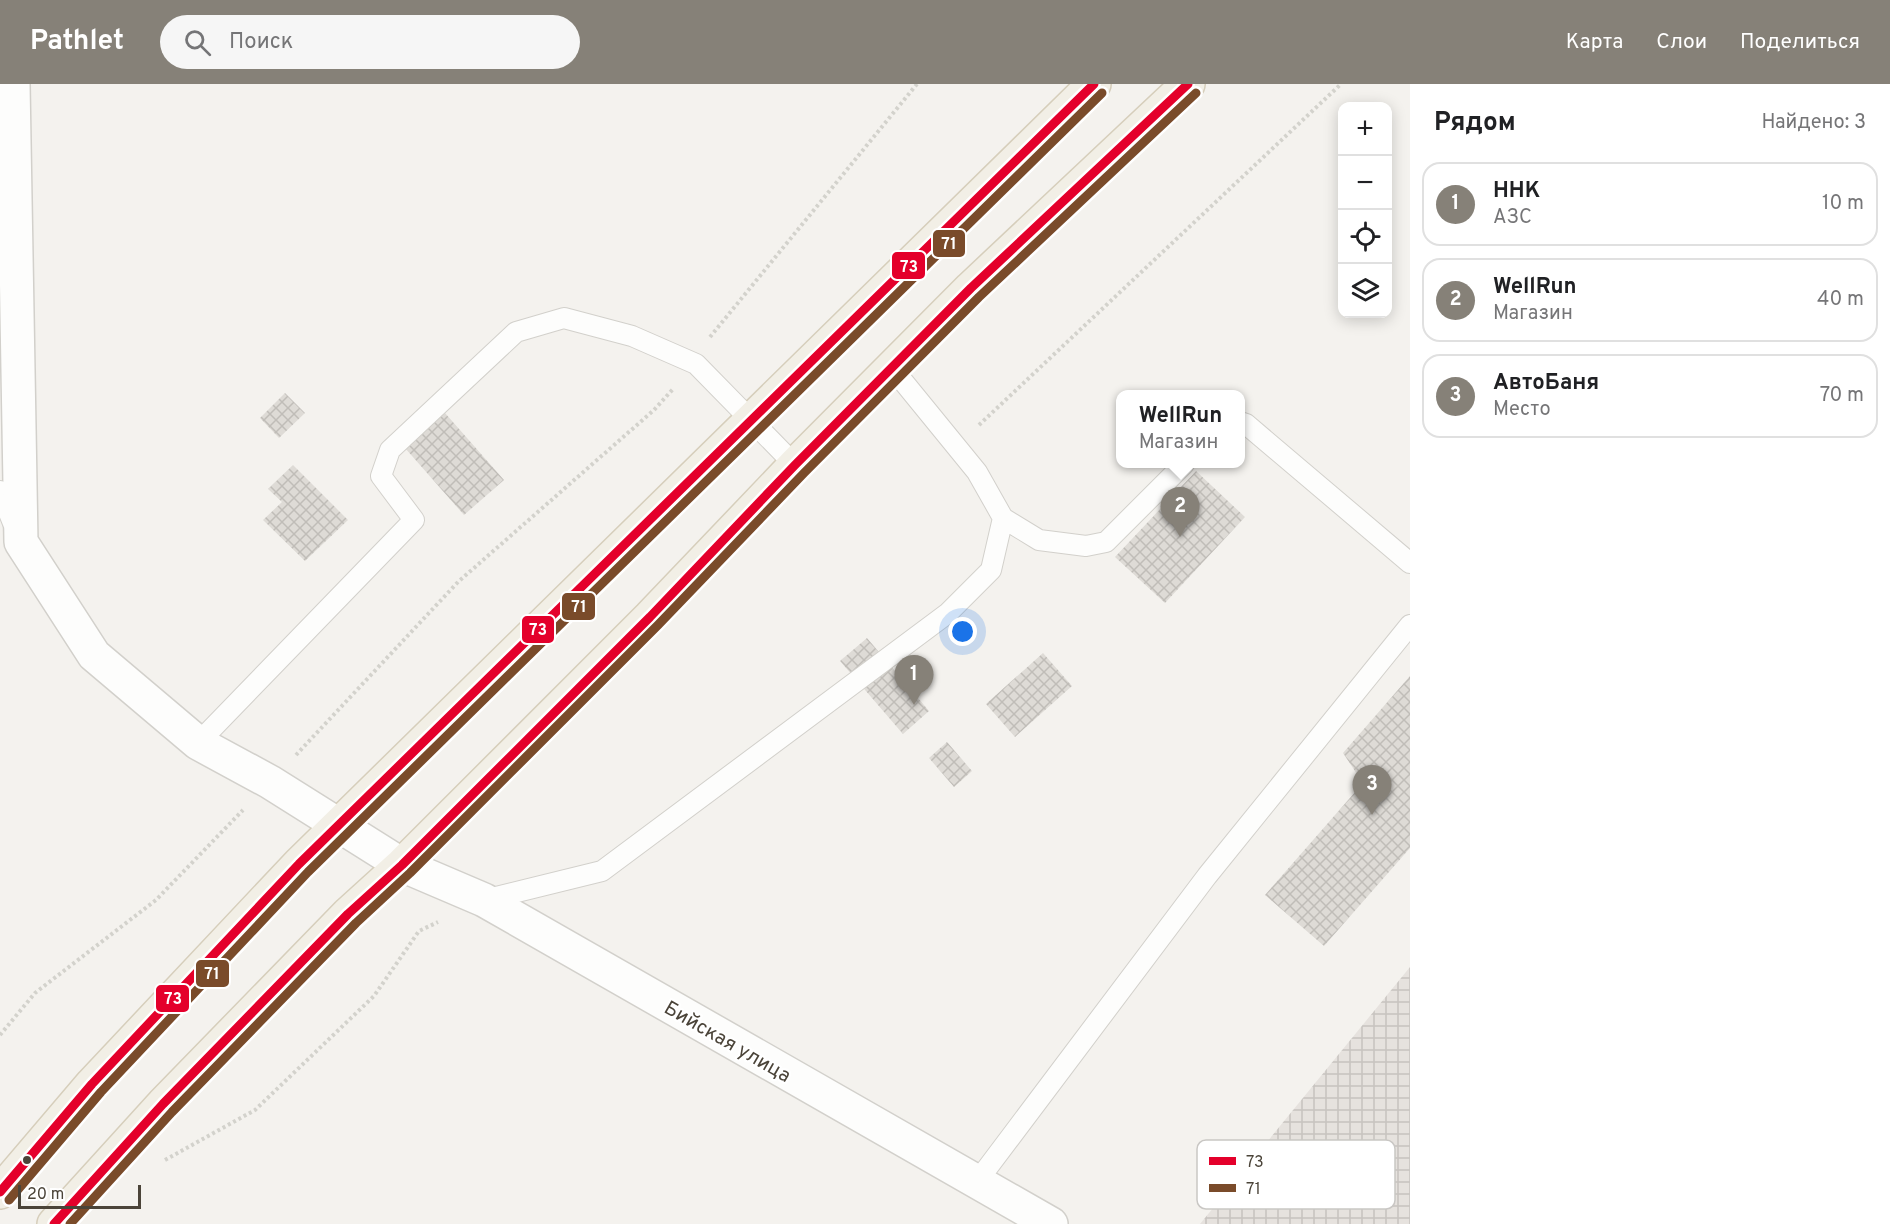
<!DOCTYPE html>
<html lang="ru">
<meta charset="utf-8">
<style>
:root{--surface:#fff;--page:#f6f6f6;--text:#202124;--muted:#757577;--line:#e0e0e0;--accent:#868178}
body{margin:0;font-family:Overpass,sans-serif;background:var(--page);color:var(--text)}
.controls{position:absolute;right:18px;top:18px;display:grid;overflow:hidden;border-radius:12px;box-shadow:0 3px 15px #0003}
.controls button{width:54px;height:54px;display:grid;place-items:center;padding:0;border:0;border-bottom:2px solid var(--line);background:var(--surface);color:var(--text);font:30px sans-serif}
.scale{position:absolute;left:18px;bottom:15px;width:123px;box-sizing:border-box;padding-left:6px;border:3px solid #4b4439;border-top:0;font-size:16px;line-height:21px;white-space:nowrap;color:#4b4439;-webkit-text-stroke:4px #fff;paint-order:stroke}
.you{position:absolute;left:963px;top:548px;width:21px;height:21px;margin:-15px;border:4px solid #fff;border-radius:50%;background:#1a73e8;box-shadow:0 0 0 9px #1a73e833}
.badge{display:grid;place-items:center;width:39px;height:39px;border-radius:50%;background:var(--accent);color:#fff;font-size:20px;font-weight:700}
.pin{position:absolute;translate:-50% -50px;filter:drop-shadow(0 2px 3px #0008)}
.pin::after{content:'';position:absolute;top:32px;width:21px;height:18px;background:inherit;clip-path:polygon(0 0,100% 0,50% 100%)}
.popup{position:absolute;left:1116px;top:306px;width:129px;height:78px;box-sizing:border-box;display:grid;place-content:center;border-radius:12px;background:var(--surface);filter:drop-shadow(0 2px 4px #0005);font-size:20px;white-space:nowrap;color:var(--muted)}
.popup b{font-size:22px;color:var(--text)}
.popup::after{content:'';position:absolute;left:50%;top:100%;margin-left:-12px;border:12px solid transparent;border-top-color:var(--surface)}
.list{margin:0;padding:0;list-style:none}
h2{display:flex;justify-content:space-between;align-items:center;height:78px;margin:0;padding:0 24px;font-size:26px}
h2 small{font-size:20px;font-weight:400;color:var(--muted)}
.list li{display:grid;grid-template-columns:39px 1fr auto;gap:18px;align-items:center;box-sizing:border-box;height:84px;margin:0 12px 12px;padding:0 12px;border:2px solid var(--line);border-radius:18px}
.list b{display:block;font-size:22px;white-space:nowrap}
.list p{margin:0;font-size:20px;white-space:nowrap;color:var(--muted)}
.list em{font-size:20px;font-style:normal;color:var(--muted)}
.icon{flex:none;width:33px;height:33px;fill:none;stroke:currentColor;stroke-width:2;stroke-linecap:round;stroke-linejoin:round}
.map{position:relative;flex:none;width:1410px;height:1140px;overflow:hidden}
header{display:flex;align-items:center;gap:36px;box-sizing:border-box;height:84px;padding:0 30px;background:var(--accent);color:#fff}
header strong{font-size:28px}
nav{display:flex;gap:33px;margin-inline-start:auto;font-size:21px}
.search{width:420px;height:54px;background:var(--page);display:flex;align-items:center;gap:15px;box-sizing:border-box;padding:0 21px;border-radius:33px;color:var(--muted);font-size:22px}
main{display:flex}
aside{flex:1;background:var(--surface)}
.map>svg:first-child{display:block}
</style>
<header>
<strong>Pathlet</strong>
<div class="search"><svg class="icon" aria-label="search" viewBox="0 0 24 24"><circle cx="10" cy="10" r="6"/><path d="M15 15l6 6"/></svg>Поиск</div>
<nav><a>Карта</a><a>Слои</a><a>Поделиться</a></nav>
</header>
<main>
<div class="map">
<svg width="1410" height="1140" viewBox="0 0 1410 1140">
<defs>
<pattern id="industrial-grid" width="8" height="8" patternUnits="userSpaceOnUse" patternTransform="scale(1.5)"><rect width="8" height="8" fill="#e6e2de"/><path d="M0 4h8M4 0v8" fill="none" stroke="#c7c3bf"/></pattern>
<pattern id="building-cross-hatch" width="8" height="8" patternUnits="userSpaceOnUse" patternTransform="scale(1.5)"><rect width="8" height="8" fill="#dedbd6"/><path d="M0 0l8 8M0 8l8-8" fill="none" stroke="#c0bdb8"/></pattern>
</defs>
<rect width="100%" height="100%" fill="#f4f2ee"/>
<!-- industrial -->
<path fill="url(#industrial-grid)" d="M1410,883V1140H1200Z"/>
<!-- building -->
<path fill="url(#building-cross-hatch)" d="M285,309L305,329L279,354L260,334Z
M445,329L504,396L464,431L405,364Z
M293,381L348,436L305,477L263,436L282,418L268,405Z
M1196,387L1245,433L1165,519L1115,473Z
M867,554L929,627L903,650L840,577Z
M1043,569L1072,602L1015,653L986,620Z
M1410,592V764L1324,862L1265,811L1363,699L1343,669Z
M947,658L972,687L954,703L929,674Z"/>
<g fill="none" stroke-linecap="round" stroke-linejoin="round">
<!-- service casing -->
<g stroke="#d2d0cb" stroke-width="22">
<path id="service" d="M893,285L977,388L1003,434L1039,456L1086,462L1106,458L1184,380
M1240,338L1246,340L1410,479
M0,407L13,439
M198,659L414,436L381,392L390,366L516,248L564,234L632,252L696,280L795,381
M484,816L602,787L948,529L991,486L1003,434
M976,1099L1207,792L1410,541"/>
</g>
<!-- minor casing -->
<g stroke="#d2d0cb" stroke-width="36">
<path id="minor" d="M13,0L21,458L94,571L198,659L270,698L402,781L484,816L1051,1140"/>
</g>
<!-- primary casing -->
<g stroke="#d6cebb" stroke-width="36">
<path id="primary" d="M0,1108L92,1000L299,780L1094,0
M54,1140L163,1020L348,830L402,781L650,533L795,381L971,204L1188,0"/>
</g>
<!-- path -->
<path stroke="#d3d2cc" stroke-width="4" stroke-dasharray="3 3" stroke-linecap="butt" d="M710,253L917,0
M979,341L1341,0
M296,671L458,498L654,326L673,305
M0,951L35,909L156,816L243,726
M165,1076L255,1026L374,912L419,847L438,838"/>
<!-- service -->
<use href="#service" stroke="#fdfdfc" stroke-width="20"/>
<!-- minor -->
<use href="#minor" stroke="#fdfdfc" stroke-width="33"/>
<!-- primary -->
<use href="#primary" stroke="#f2efe6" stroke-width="33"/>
<!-- bus-1 casing -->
<g stroke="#fff" stroke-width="14">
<path id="bus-1" d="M0,1108L92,1000L299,780L1094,0
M54,1140L163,1020L348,830L402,781L650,533L795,381L971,204L1188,0"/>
</g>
<!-- bus-2 casing -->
<g stroke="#fff" stroke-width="14">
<path id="bus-2" d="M9,1116L101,1008L308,788L1102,9
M70,1140L172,1028L356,839L410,789L658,541L804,389L979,213L1196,9"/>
</g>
<!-- bus-1 -->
<use href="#bus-1" stroke="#e4002b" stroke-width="9"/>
<!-- bus-2 -->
<use href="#bus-2" stroke="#7a4b2a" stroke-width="9"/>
</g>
<!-- markers -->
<circle fill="#4b4439" stroke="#fff" stroke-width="2" cx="27" cy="1076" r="5"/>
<g text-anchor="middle" stroke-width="4.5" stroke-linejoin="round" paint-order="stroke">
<!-- street labels -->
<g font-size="20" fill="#4b4439" stroke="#fff">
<text transform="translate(728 957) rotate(30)" y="7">Бийская улица</text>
</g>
</g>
<!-- legend -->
<rect x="1197" y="1056" width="198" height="69" rx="9" fill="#fff" stroke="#c9c7c4" stroke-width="1.5"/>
<rect x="1209" y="1073" width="27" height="8" fill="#e4002b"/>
<rect x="1209" y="1100" width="27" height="8" fill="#7a4b2a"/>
<g font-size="16" fill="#4b4439">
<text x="1246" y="1083">73</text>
<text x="1246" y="1110">71</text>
</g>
<g stroke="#fff" stroke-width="2">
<rect x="932" y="145" width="34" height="29" rx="6" fill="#7a4b2a"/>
<rect x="891" y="167" width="35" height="29" rx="6" fill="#e4002b"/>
<rect x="561" y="508" width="35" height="29" rx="6" fill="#7a4b2a"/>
<rect x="521" y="531" width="34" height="29" rx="6" fill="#e4002b"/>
<rect x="195" y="875" width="35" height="29" rx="6" fill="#7a4b2a"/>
<rect x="155" y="900" width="35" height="29" rx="6" fill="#e4002b"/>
</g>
<g font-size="16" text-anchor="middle" font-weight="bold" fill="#fff">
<text x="949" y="165">71</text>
<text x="909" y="188">73</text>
<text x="579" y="528">71</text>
<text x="538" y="551">73</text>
<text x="212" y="895">71</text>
<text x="173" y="920">73</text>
</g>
</svg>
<div class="controls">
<button>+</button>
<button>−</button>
<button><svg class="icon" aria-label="locate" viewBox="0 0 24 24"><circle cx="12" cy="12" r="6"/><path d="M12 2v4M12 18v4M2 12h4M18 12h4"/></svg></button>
<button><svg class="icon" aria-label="layers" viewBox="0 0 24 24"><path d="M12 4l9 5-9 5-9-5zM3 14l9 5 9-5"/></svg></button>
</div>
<div class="scale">20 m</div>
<div class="you"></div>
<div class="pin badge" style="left:914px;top:621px">1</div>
<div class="pin badge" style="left:1180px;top:453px">2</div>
<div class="popup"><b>WellRun</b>Магазин</div>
<div class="pin badge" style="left:1372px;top:731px">3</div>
</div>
<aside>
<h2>Рядом<small>Найдено: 3</small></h2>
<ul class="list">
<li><span class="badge">1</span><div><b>ННК</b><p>АЗС</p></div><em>10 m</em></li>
<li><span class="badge">2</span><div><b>WellRun</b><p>Магазин</p></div><em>40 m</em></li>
<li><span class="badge">3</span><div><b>АвтоБаня</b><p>Место</p></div><em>70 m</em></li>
</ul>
</aside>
</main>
